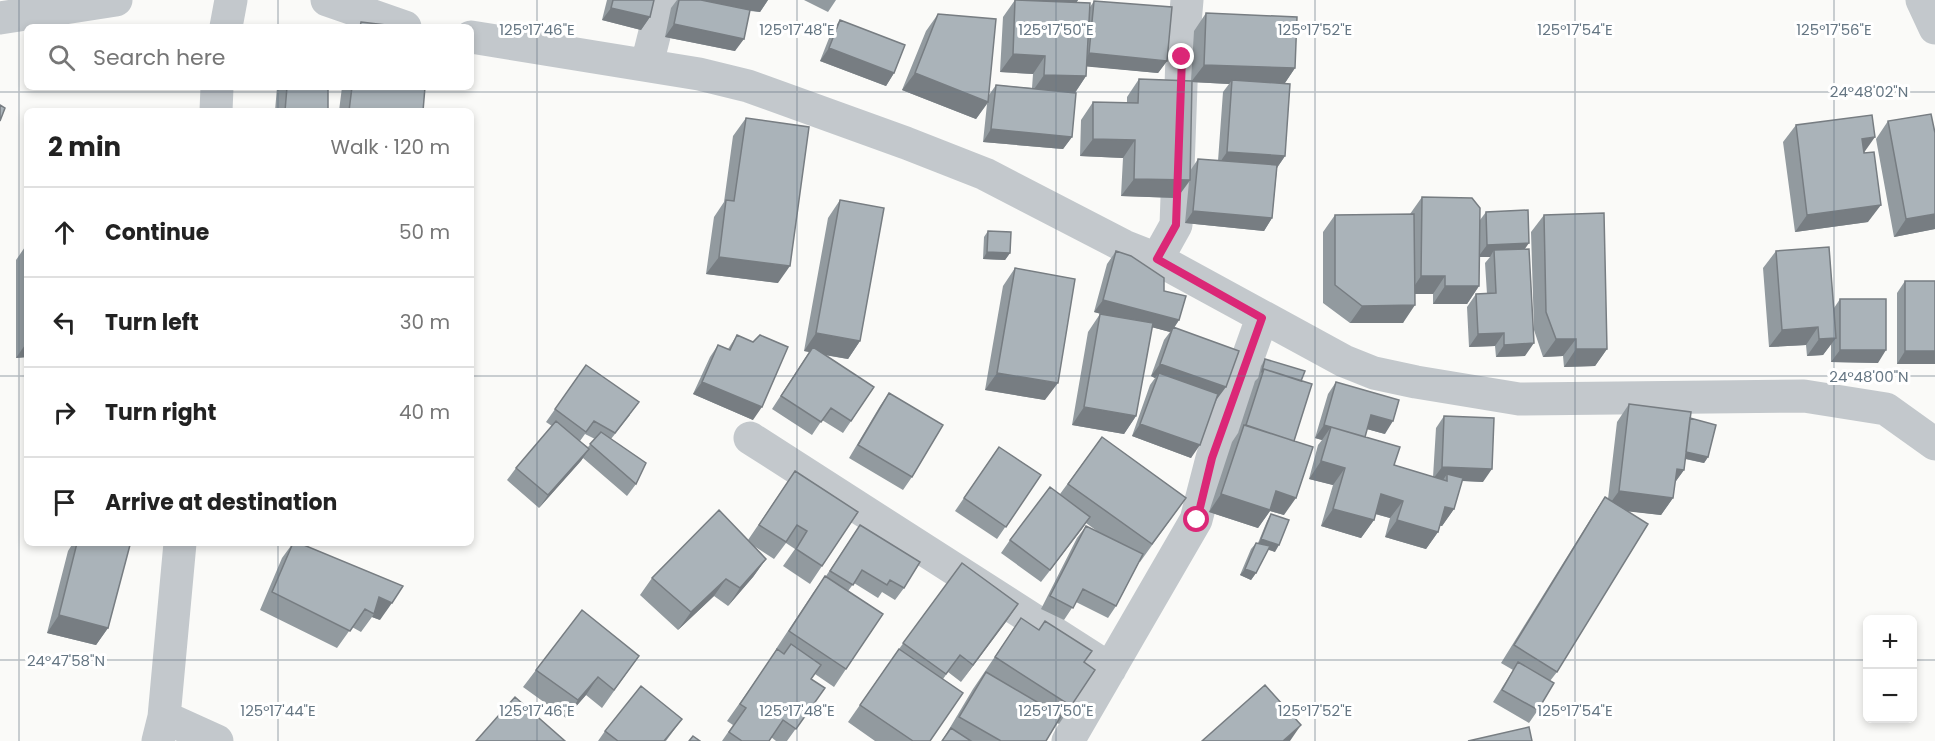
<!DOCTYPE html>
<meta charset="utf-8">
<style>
:root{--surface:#fff;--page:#f6f6f6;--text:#222;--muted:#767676;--line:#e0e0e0}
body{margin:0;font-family:Poppins,sans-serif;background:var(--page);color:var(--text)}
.controls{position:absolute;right:18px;bottom:18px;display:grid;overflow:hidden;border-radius:9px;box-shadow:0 3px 9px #0003}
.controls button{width:54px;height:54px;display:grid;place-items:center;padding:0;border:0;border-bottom:2px solid var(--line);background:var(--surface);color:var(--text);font:30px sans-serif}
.stop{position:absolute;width:18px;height:18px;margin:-14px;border:4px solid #db2777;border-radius:50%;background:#fff}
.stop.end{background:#db2777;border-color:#fff;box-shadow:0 2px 6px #0008}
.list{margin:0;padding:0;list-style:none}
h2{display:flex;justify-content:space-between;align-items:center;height:78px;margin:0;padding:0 24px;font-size:26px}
h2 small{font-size:20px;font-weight:400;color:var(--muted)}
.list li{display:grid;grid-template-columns:39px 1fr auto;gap:18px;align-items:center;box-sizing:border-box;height:90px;padding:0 24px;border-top:2px solid var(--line)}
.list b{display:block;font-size:22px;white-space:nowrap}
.list em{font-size:20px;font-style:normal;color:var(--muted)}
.icon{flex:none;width:33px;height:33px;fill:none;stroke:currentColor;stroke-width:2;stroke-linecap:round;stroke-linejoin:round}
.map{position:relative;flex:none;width:1935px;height:741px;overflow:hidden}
.search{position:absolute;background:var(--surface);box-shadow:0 3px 9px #0003;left:24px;top:24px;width:450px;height:66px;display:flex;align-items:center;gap:15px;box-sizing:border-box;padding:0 21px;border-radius:9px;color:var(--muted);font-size:22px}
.panel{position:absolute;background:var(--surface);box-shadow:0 3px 9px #0003;left:24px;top:108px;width:450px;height:438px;border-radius:9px}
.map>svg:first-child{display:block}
</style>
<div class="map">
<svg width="1935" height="741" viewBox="0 0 1935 741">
<rect width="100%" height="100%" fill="#fafaf8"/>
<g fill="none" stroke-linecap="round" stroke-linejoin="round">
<!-- minor -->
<path stroke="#c3c8cc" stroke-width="33" d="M327,0L405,27
M1922,0L1935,28
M0,18L116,0
M471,37L699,74L748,86L906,143L985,174L1124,246L1157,259L1344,361L1374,373L1416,382L1519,399L1804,396L1886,409L1935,444
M647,64L663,0
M1157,259L1176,225L1182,57L1187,0
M750,438L1110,669
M1068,741L1196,520L1212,458L1262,318"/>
<!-- tertiary -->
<path stroke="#c3c8cc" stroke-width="33" d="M226,27L231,0
M216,111L217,87
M164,717L217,741
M158,741L164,717L180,543"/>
</g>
<!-- wall -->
<path fill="#929a9f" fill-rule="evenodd" d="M607,0H654L650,17L641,30L602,20Z
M677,0H768L760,12L750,11L735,51L665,37L671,8Z
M804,0H836L828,12Z
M1015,0H1078L1076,3L1090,7L1094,1L1167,61L1158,73L1087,66L1086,76L1075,93L1072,137L1063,149L983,142L987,104L976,119L902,90L926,31L938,14L989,95L996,85L1032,88L1033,74L1000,72L1003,17Z
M1206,13L1295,68L1284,84L1285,156L1277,168L1272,218L1264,231L1185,223L1189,182L1177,198L1121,196L1123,158L1080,156L1081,120L1093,102L1127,103V97L1139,79L1191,81L1194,31ZM1192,82L1229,84L1223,92L1218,161L1198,159L1190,171Z
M840,20L894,73L886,86L820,61L831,33Z
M277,87H328V111H275Z
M342,87H425L423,111H339Z
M746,118L778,283L706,274L714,217L724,202L733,136Z
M1888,121L1935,229L1894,237L1876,139Z
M1796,125L1864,153L1868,222L1795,232L1783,142Z
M1422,197L1480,220L1486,212L1525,249V356L1496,357L1495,346L1469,347L1467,307L1476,294H1487L1485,263L1490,257H1479V286L1467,304H1433V294H1415L1403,323H1350L1323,303V232L1335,215L1410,214Z
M840,200L860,341L848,359L824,355L874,387L843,433L822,420L812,435L772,409L809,352L804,351L828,218Z
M1544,215L1607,349L1595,366L1564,367L1563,356L1543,357L1534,330L1531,232Z
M988,231L1010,253L1005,260L983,259L984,237Z
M27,244V357L16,358V260Z
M1116,251L1164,291L1179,320L1174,328L1217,399L1191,458L1132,436L1150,385L1155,378L1151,376L1164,340L1170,332L1152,327L1136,416L1124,434L1072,425L1088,332L1100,314L1108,316L1094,312L1107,264Z
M1776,251L1834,308L1840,299L1878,363L1831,362V344L1823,355L1807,356L1806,345L1769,347L1763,268Z
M1015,268L1045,400L985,390L1003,286Z
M1905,281L1935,364H1897V293Z
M737,335L753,342V420L693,394L710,357L718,345L728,349Z
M1265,359L1301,381L1284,515L1270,511L1258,528L1209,512L1232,442L1238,433L1255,381L1258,378L1261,366Z
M586,365L630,415L611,439L636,484L627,496L583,458L539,508L507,480L516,468L552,426L546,422ZM585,434L595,439L588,447L580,441Z
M1336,382L1385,434L1367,429L1365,437L1394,465L1433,477L1436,428L1444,416L1483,482L1462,481L1454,509L1442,526H1440L1438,532L1426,549L1385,537L1390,518L1375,514L1374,520L1361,538L1321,526L1333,485L1309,479L1318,445L1322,440L1315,438L1328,394Z
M889,393L912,477L903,490L849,458L880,406Z
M1629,404L1690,419L1708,457L1704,463L1685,459L1684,470L1675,482L1673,498L1661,515L1628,511L1557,672L1550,681L1538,710L1529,723L1493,702L1513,670L1501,663L1593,515L1605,497L1608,499L1617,422Z
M1102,437L1186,498L1140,562H1139L1116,606L1108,618L1076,602L1064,620L1041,609L1077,538L1086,526L1097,531L1086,523L1041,582L1001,553L1010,540L1060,494Z
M999,447L1041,475L997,539L955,511Z
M795,471L822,566L810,584L783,566L795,549L786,543L774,559L754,546L766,559L753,577L728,606L714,596L678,630L640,595L652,578L748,540Z
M1271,514L1275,552L1268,549L1256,573L1251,580L1240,575L1251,549L1256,543H1258L1267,521Z
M860,525L904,588L895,600L882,592L878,598L854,583L848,591L846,669L834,687L815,674L811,679L825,688L787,741H776L771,737L769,741H722L733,725L727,721L777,650L776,649L813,593L825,576H826Z
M73,543H121L108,628L96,645L47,633L68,551Z
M293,543H299L380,620L372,617L361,632L352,627L337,648L260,610L282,558Z
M962,563L1018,604L961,682L948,672L943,679L930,741H875L848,722L899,649Z
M1021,618L1084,662L1071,706L1059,724L1057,723L1046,741H942L973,689Z
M639,656L602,708L586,695L566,718L523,687L536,670Z
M682,719L666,741H598L605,731Z"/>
<!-- shaded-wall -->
<path fill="#777d82" d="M684,0H768L760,12Z
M1026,0H1078L1074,6Z
M611,8L650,17L641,30L602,20Z
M674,24L744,39L735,51L665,37Z
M829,48L894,73L886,86L820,61Z
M1089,53L1167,61L1158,73L1081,66Z
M1013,54L1045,56L1033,74L1000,72Z
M1204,65L1295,68L1283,86L1232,80L1229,84L1191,82Z
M915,73L988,102L976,119L902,90Z
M1044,75L1086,76L1074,94L1032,92Z
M991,129L1072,137L1063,149L983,142Z
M1875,137L1863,154L1862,139Z
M1093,139L1135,140L1123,158L1080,156Z
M1227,152L1285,156L1276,169L1218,165Z
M1134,179L1190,180L1177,198L1121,196Z
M1881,205L1868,222L1795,232L1807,215Z
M1193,211L1272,218L1264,231L1185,223Z
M1935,214V229L1894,237L1906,219Z
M1529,243L1520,256L1494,250L1490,257H1478L1487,245Z
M987,252L1010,253L1005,260L983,259Z
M719,257L790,266L778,283L706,274Z
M1421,276H1445L1433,294H1409Z
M1445,286H1479L1467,304H1433Z
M1103,300L1179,320L1171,332L1173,327L1170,332L1094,312Z
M1415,305L1403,323H1350L1362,306Z
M1818,327L1806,345L1769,347L1782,330Z
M816,333L860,341L848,359L804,351Z
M1504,333L1495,346L1469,347L1478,334Z
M1836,338L1823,355L1807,356L1819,339Z
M1556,339H1576L1563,356L1543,357Z
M27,342V357L16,358Z
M1534,343L1525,356L1496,357L1504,345Z
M1576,349H1607L1595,366L1564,367Z
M1840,350H1886L1878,363L1831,362Z
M1905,351H1935V364H1897Z
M1160,364L1226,387L1217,399L1157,378L1159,373L1155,378L1151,376Z
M997,373L1058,383L1045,400L985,390Z
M702,382L762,407L753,420L693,394Z
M1084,407L1136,416L1124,434L1072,425Z
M1371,415L1393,421L1385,434L1363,428Z
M1140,424L1200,445L1191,458L1132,436Z
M1324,425L1331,427L1322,440L1315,438Z
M589,449L581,461L539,508L548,495Z
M1682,451L1708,457L1704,463L1678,457Z
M1321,461L1345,468L1333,485L1309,479Z
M1442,467L1492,469L1483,482L1447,480V474L1443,480L1433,479Z
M1677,469L1684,470L1671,488Z
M1276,491L1296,498L1284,515L1270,511L1258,528L1209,512L1221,494Z
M1619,491L1673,498L1661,515L1606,509Z
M1381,494L1403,501L1390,518L1369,512Z
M1445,507L1454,509L1442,526L1433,524Z
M1333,509L1374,520L1361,538L1321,526Z
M1090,517L1082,529L1041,582L1050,570Z
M1397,520L1438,532L1426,549L1385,537Z
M1261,539L1279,545L1275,552L1257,546Z
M766,559L753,577L728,606L740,588Z
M1245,569L1256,573L1251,580L1240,575Z
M726,579L714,596L678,630L691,612Z
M379,597L392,603L380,620L372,617L374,614Z
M1018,604L1006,622L961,682L973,665Z
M59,615L108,628L96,645L47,633Z
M598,677L586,695L566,718L578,700Z
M1301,725L1290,741H1283Z"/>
<!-- building -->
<path fill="#aab3b9" stroke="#777d82" stroke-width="1.5" d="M613,0H654L650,17L611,8Z
M679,0H701L750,10L744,39L674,24Z
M1015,0L1090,3L1086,76L1044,75L1045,56L1013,54Z
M1094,1L1172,7L1167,61L1089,53Z
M1206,13L1297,17L1295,68L1204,65Z
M938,14L996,19L988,102L915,73Z
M840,20L905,45L894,73L829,48Z
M361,22L403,27H360Z
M1139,79L1192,81L1190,180L1134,179L1135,140L1093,139V102L1138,103Z
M1232,80L1290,84L1285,156L1227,152Z
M996,85L1076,93L1072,137L991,129Z
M287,87H328V111H285Z
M352,87H425L423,111H349Z
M0,105L5,108L0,121Z
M1931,114L1935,133V214L1906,219L1888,121Z
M1872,115L1875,137L1862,139L1864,153L1874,152L1881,205L1807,215L1796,125Z
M746,118L809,127L790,266L719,257L726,200L734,201Z
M1198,159L1277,165L1272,218L1193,211Z
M1422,197L1472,198L1480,208L1479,286H1445V276H1421Z
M840,200L884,208L860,341L816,333Z
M1528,210L1529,243L1487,245L1486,212Z
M1604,213L1607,349H1576V339H1556L1546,312L1544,215Z
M1414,214L1415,305L1362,306L1335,285V215Z
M988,231L1011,232L1010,253L987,252Z
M1829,247L1836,338L1819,339L1818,327L1782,330L1776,251Z
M1529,249L1534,343L1504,345V333L1478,334L1476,294L1496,293L1494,250Z
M1116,251L1131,256L1164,278V291L1186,296L1179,320L1103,300Z
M1015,268L1075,279L1058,383L997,373Z
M1905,281H1935V351H1905Z
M1840,299H1886V350H1840Z
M1100,314L1153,323L1136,416L1084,407Z
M1173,327L1239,351L1226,387L1160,364Z
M737,335L753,342L760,335L788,347L762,407L702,382L718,345L730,350Z
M813,347L874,387L851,421L831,408L821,422L781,396Z
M1265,359L1305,371L1301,381L1264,369L1262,371Z
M586,365L639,402L615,433L594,421L586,432L555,409Z
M1264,369L1312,384L1294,441L1246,425Z
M1159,373L1218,394L1200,445L1140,424Z
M1336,382L1399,400L1393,421L1371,415L1365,437L1324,425Z
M889,393L943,425L912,477L858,445Z
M1629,404L1691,412L1684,470L1677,469L1673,498L1619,491Z
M1444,416L1494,418L1492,469L1442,467Z
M1690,418L1716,425L1708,457L1686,452Z
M556,421L589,449L548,495L516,468Z
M1244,425L1313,447L1296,498L1276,491L1270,510L1221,494Z
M1331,427L1400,447L1394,465L1447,481V474L1463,478L1454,509L1445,507L1438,532L1397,520L1403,501L1381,494L1374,520L1333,509L1345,468L1321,461Z
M601,432L646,463L636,484L590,444Z
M1102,437L1186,498L1152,544L1068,484Z
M999,447L1041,475L1006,527L964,498Z
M795,471L858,512L822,566L796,549L807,531L797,525L786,542L759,525Z
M1050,487L1090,517L1050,570L1010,540Z
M1605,497L1648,524L1557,672L1514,645Z
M719,510L766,559L740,588L726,579L691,612L652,578Z
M1271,514L1289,520L1279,545L1261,539Z
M860,525L920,562L904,588L890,580L887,585L862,570L853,585L830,571Z
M1086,526L1143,554L1116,606L1083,589L1073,608L1050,596Z
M77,543H121L130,545L108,628L59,615Z
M293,543H299L403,586L392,603L379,597L374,614L365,609L350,631L272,592Z
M1256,543L1270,546L1256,573L1245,569Z
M962,563L1018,604L973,665L960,655L946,674L903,643Z
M825,576L883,614L846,669L789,631Z
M582,610L639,656L614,690L598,677L578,700L536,670Z
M1021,618L1039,630L1045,621L1092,651L1084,662L1095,670L1071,706L995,657Z
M791,644L821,665L811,679L825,688L796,729L783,720L769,741H742L729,732L746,708L740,704L777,649L784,654Z
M899,649L963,693L930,741H913L860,705Z
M1518,662L1554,683L1538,710L1502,690Z
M986,672L1061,716L1046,741H1001L959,717Z
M1265,685L1301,725L1283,741H1202Z
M641,686L682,719L664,741H618L605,731Z
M515,697L565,741H476Z
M1529,727L1532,741H1468Z
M951,728L971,741H942Z
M693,736L700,741H689Z"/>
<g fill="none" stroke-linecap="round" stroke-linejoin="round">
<!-- route -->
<path stroke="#db2777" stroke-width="8" d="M1182,57L1176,225L1157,259L1262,318L1212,458L1197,520"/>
</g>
<!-- ticks -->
<path fill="none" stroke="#657683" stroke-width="1.5" stroke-opacity="0.45" d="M19,0V741M278,0V27M537,0V741M797,0V741M1056,0V741M1315,0V741M1575,0V741M1834,0V741M278,87V111M0,92H1935M0,376H27M471,376H1935M278,543V741M0,660H1868M1912,660H1935"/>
<g font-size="15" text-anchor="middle" fill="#657683" stroke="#fff" stroke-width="6" stroke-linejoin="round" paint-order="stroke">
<text x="537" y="35">125°17'46"E</text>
<text x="797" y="35">125°17'48"E</text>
<text x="1056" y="35">125°17'50"E</text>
<text x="1315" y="35">125°17'52"E</text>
<text x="1575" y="35">125°17'54"E</text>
<text x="1834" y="35">125°17'56"E</text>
<text x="1869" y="97">24°48'02"N</text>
<text x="1869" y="382">24°48'00"N</text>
<text x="66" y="666">24°47'58"N</text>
<text x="278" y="716">125°17'44"E</text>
<text x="537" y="716">125°17'46"E</text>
<text x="797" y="716">125°17'48"E</text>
<text x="1056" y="716">125°17'50"E</text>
<text x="1315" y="716">125°17'52"E</text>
<text x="1575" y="716">125°17'54"E</text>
</g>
</svg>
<div class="controls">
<button>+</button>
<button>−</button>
</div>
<div class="stop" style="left:1197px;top:520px"></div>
<div class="stop end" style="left:1182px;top:57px"></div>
<div class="search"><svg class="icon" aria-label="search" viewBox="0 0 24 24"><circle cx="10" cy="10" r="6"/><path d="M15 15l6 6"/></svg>Search here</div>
<section class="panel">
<h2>2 min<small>Walk · 120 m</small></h2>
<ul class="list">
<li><svg class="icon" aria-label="ahead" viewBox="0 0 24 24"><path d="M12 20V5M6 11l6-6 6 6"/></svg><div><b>Continue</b></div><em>50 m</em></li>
<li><svg class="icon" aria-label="left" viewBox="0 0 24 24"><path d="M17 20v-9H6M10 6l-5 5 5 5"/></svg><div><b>Turn left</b></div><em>30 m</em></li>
<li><svg class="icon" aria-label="right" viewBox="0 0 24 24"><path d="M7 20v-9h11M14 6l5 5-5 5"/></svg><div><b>Turn right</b></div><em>40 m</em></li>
<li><svg class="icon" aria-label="arrive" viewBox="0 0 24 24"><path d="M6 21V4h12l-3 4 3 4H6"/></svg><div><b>Arrive at destination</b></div></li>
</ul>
</section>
</div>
